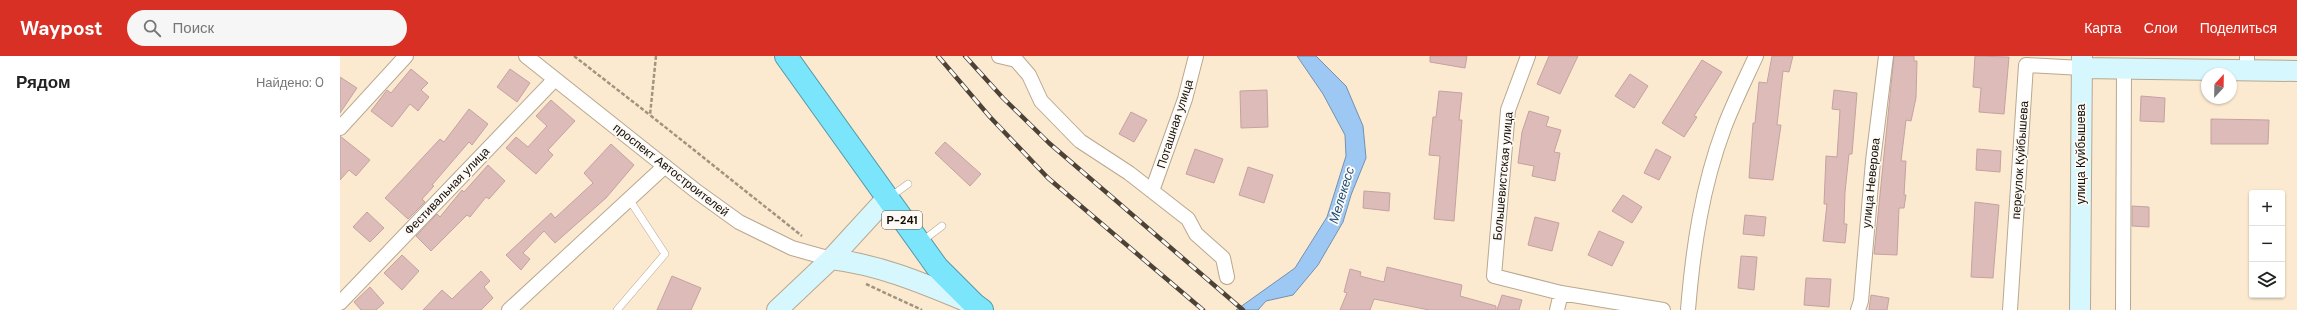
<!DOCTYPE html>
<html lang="ru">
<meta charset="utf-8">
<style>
:root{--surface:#fff;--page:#f6f6f6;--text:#222;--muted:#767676;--line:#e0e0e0;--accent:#d93025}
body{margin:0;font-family:"DM Sans",sans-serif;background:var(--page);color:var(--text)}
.controls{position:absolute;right:12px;bottom:12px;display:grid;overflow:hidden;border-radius:4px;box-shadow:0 1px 3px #0004}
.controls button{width:36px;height:36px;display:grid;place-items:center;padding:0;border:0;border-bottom:1px solid var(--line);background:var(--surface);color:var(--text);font:20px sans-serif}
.compass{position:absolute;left:1861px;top:12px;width:36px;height:36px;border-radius:50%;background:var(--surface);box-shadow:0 1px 3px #0004;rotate:22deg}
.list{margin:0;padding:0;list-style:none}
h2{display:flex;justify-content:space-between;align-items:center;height:52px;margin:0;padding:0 16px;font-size:17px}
h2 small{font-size:13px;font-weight:400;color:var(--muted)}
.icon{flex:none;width:22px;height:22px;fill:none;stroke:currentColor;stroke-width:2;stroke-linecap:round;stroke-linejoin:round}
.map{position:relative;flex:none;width:1957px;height:254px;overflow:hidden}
header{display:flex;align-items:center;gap:24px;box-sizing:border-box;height:56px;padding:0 20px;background:var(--accent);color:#fff}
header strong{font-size:19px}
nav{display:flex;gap:22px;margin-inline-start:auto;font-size:14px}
.search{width:280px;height:36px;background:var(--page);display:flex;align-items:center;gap:10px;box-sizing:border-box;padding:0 14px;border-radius:22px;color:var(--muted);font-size:15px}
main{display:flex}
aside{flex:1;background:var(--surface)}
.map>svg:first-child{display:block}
</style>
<header>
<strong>Waypost</strong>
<div class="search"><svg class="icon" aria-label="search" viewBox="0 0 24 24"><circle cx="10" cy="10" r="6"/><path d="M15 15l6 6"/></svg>Поиск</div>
<nav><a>Карта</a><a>Слои</a><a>Поделиться</a></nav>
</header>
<main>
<aside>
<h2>Рядом<small>Найдено: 0</small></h2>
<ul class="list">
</ul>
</aside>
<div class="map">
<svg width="1957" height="254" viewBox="0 0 1957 254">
<rect width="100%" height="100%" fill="#fcead0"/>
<!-- water -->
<path fill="#9dc8f4" stroke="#7490ac" d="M957,0H976L1006,30L1023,70L1026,102L1011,139L1003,166L978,209L953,239L926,245L918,254H896L955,212L987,161L1006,100L1005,79L983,38Z"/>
<!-- building -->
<path fill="#ddbbb9" stroke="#c4a2a1" d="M1090,0H1127L1125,12L1090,6Z
M1209,0H1238L1220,38L1197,28Z
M1432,0H1453L1449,16L1443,15L1437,69H1441L1433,124L1409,122L1413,67H1415L1419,26L1427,27Z
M1554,0H1574V5H1577L1576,42L1571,65L1566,64L1561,105H1566L1564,139H1566L1564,152H1559L1557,199L1534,198Z
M1635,0L1669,1L1664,58L1639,56L1641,32L1633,31Z
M1362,4L1382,16L1354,60L1357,61L1344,81L1322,67Z
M71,13L88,27L81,34L89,41L78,55L70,48L52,71L31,55L47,34L51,37Z
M170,13L190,27L177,46L157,31Z
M1290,18L1308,30L1294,52L1275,40Z
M0,21L17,32L0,57Z
M927,34L928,71L901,72L900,35Z
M1494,34L1517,37L1512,98H1509L1505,136L1504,168H1507L1505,187L1483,185L1487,148H1484L1486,100L1497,101L1500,54L1492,53Z
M1099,35L1122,37L1119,64H1122L1114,165L1094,163L1100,100L1089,99L1093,61H1096Z
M1801,40L1825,42L1824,66L1800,65Z
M211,44L235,65L208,94L213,99L196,118L166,92L176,81L188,91L207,70L196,60Z
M129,53L148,68L132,89L129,86L92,129L94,130L82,143L85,146L68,163L45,142L100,83L104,86Z
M1189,55L1209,61L1206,70L1221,74L1214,96L1220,97L1215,125L1192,120L1194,110L1178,107L1182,76Z
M791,56L807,64L794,86L779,78Z
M1871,63L1929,64L1928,88H1871Z
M0,80L30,104L16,120L9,114L0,124Z
M605,86L641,118L630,130L595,97Z
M271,88L294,109L266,142L215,187L204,175L183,197L190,203L181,214L166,199L211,157L215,162L253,127L244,117Z
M855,93L883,103L874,127L846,118Z
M1316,93L1331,101L1319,124L1304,117Z
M1637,93L1661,95L1660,116L1636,114Z
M148,109L165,125L149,143L146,141L130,161L127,159L91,195L76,180L97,158L100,161L122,134L124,136Z
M908,111L933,119L924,147L899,139Z
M1024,135L1050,137L1049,155L1023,152Z
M1283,139L1302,151L1292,167L1272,155Z
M1635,146L1659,149L1653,222L1631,221Z
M1792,150L1809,151V171L1792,170Z
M27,156L44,172L30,186L13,171Z
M1405,159L1426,161L1424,180L1403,178Z
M1195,161L1219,167L1212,195L1188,189Z
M1259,175L1284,186L1272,210L1248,199Z
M62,199L79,215L62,234L44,217Z
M1401,200L1417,201L1414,234L1398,232Z
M1047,211L1122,229L1120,240L1156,250V254H1089L1034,243L1030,254H1000L1007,237L1004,236L1010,213L1021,216L1020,220L1044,226Z
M141,215L150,225L144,231L153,242L141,254H83L102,234L112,243Z
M332,220L361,232L351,254H317Z
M1466,222L1491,223L1489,251L1464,249Z
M30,231L44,247L36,254H21L14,246Z
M1162,239L1182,244L1179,254H1157Z
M1531,239L1549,242L1547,254H1529Z"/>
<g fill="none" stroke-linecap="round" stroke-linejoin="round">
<!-- lane casing -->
<g stroke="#b8a88f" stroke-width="8">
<path id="lane" d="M550,141L568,128
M581,186L602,170
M277,254L325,198L289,143"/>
</g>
<!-- street casing -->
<g stroke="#b8a88f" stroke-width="16">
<path id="street" d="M186,0L356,135L399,166L452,192L491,203
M659,0L676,4L689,19L701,45L740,85L789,117L848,163L856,178L883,202L887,221
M1188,0L1168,54L1154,220L1221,237L1323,254
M1907,13V0
M0,72L66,0
M812,135L845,43L856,0
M0,247L215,23
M169,254L325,110
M1217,254L1221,237
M1348,254C1353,192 1362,131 1384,72C1393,48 1405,24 1416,0
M1518,254L1521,245L1533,105L1546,0
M1670,254L1686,9L1742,12
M1783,254L1784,13"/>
</g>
<!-- secondary casing -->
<g stroke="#b8a88f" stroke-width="22">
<path id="secondary" d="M1742,12L1957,15
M491,203C542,209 587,229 633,248
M437,254L491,203L546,143
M1740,254L1742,0"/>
</g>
<!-- highway casing -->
<g stroke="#5799a6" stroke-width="24">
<path id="highway" d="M446,0L597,211L634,248L642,254"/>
</g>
<!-- path -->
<path stroke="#a09380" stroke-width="2.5" stroke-dasharray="4 2" stroke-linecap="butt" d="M234,0L310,59
M316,0L310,59L462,180
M526,228L582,254"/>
<!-- lane -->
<use href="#lane" stroke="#fff" stroke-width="7"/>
<!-- street -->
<use href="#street" stroke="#fff" stroke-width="14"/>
<!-- secondary -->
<use href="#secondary" stroke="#d7f7fe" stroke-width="20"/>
<!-- highway -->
<use href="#highway" stroke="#7be5fc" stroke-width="22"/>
<!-- rail casing -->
<g stroke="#4c4336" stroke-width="4.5">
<path id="rail" d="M598,0L650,61L708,122L863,254
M625,0L663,42L709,87L903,254"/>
</g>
<!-- rail -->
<use href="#rail" stroke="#fdf9f4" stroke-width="3" stroke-dasharray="9" stroke-linecap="butt"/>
</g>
<g text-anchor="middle" stroke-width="3.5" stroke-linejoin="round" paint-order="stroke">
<!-- shield labels -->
<rect fill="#fdf9f4" stroke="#59544d" stroke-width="1" x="542" y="155" width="40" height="18" rx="3"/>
<g font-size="11" font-weight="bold" fill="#130d05">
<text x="562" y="168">Р-241</text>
</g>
<!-- street labels -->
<g font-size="12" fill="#130d05" stroke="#fdf9f4">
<text transform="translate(835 68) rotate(-72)" y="4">Поташная улица</text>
<text transform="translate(1741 98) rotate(-90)" y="4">улица Куйбышева</text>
<text transform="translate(1680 104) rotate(-86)" y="4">переулок Куйбышева</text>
<text transform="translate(331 114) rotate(38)" y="4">проспект Автостроителей</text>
<text transform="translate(1163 120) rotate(-85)" y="4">Большевистская улица</text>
<text transform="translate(1531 127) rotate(-84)" y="4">улица Неверова</text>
<text transform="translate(107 135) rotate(-46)" y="4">Фестивальная улица</text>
</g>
<!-- water labels -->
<g font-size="13" font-style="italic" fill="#174c7a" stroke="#fdf9f4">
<text transform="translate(1001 139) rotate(-73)" y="5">Мелекесс</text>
</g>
</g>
</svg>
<div class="controls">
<button>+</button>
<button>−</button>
<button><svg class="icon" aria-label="layers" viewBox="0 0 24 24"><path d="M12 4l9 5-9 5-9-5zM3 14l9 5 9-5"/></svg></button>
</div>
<svg class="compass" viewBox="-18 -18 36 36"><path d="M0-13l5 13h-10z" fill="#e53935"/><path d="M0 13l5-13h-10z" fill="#767676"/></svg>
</div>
</main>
